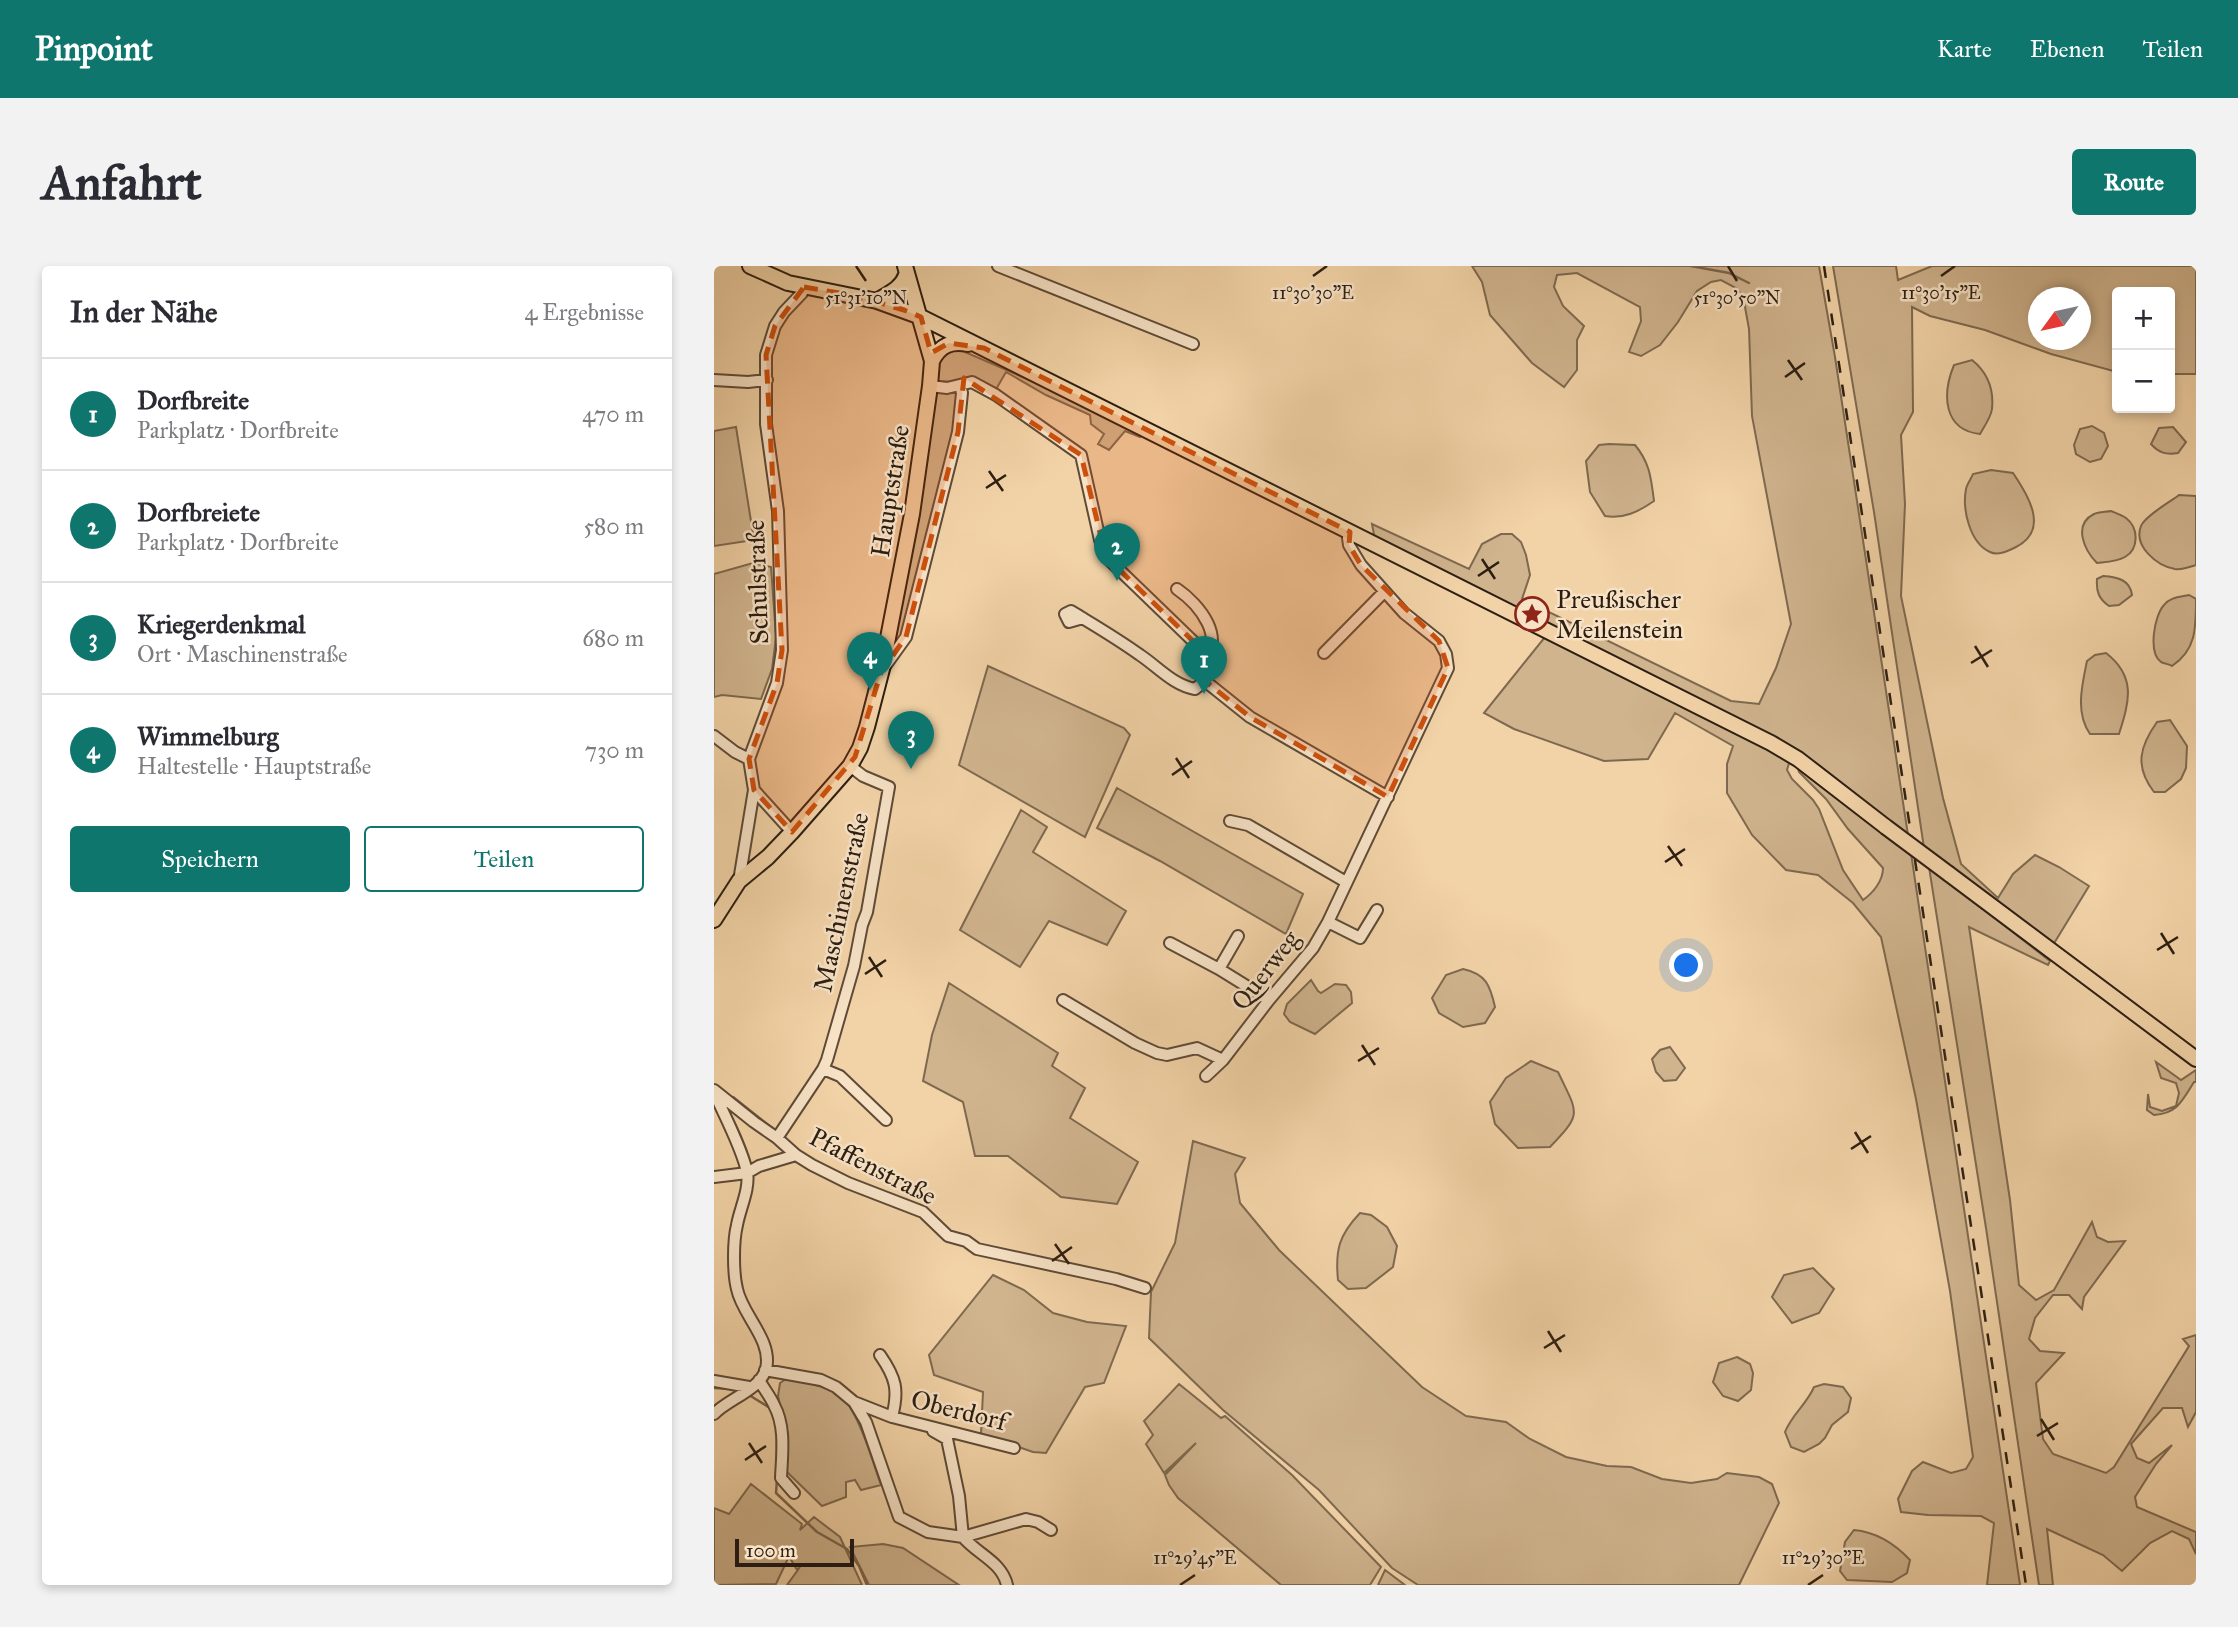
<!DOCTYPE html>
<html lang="de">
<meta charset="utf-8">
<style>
:root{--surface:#fff;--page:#f2f2f3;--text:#2b2b33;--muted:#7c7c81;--line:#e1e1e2;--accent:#0f766e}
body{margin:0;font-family:"IM FELL Great Primer",serif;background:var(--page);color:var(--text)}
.controls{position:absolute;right:21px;top:21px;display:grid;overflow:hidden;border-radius:7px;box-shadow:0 4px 10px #0003}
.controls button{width:63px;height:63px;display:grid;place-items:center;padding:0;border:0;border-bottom:2px solid var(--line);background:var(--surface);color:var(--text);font:35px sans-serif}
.compass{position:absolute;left:1314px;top:21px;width:63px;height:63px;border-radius:50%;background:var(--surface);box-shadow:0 4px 10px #0003;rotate:237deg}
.scale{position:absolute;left:21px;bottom:18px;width:119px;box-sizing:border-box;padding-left:7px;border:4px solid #2c1e12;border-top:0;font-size:19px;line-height:24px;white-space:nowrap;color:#2c1e12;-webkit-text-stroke:5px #f7e2c6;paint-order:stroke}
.you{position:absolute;left:973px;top:700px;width:24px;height:24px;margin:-18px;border:5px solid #fff;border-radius:50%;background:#1a73e8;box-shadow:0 0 0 10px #1a73e833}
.badge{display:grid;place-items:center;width:46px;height:46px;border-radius:50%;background:var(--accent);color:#fff;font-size:23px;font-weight:700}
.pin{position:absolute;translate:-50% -58px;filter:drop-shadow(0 2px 4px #0008)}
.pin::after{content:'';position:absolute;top:37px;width:24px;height:21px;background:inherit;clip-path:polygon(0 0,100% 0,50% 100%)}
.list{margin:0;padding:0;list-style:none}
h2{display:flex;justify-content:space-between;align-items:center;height:91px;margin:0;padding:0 28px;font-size:30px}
h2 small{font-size:23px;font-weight:400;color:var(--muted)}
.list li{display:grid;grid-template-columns:46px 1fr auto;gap:21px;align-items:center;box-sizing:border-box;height:112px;padding:0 28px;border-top:2px solid var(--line)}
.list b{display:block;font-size:26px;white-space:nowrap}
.list p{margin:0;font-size:23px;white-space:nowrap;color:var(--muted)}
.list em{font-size:23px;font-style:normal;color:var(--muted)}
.actions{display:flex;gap:14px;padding:21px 28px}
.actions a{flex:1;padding:16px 0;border:2px solid var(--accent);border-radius:7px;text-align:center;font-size:24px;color:var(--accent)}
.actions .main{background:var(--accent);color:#fff}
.map{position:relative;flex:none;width:1482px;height:1319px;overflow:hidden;border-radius:7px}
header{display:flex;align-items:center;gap:42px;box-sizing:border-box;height:98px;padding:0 35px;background:var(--accent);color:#fff}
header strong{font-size:33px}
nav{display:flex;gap:38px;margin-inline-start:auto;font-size:24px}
.intro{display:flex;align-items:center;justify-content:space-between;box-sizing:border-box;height:168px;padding:0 42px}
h1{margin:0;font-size:49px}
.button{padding:18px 32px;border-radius:7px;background:var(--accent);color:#fff;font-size:24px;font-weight:700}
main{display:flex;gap:42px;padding:0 42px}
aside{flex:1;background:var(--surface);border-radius:7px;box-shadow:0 4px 10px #0003}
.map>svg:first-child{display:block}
</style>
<header>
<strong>Pinpoint</strong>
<nav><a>Karte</a><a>Ebenen</a><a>Teilen</a></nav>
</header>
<div class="intro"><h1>Anfahrt</h1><a class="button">Route</a></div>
<main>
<aside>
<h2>In der Nähe<small>4 Ergebnisse</small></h2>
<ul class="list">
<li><span class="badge">1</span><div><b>Dorfbreite</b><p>Parkplatz · Dorfbreite</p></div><em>470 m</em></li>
<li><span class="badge">2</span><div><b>Dorfbreiete</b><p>Parkplatz · Dorfbreite</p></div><em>580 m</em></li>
<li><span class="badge">3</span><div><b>Kriegerdenkmal</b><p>Ort · Maschinenstraße</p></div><em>680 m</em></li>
<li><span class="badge">4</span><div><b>Wimmelburg</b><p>Haltestelle · Hauptstraße</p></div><em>730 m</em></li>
</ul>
<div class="actions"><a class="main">Speichern</a><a>Teilen</a></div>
</aside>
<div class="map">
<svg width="1482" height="1319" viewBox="0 0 1482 1319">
<rect width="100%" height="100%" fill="#f2d3a7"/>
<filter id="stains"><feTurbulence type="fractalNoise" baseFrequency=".00286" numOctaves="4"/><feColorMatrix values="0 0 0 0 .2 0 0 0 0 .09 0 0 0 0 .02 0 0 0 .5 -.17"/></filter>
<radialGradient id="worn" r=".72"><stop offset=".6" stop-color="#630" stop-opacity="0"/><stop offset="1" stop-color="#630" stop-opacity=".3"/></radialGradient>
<!-- green -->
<path fill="#d0b48e" stroke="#7e6950" stroke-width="2" fill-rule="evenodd" d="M758,0H1105L1121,91L1194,569L1078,482L661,274L658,258L755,303L768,278L787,268H798L807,276L812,289L816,309L808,333L1017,435L1045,438L1062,402L1077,358L1038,150L1035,63L1029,30L1022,22L1007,14L997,16L983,25L964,56L946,79L927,90L915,86L927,55L926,41L863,7L843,9L840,21L849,40L870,60L863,74V104L850,121L818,97L776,49L768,16Z
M1119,0H1182L1184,14L1218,0H1482V108H1456V26H1403V106L1337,88L1271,64L1216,50L1198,41L1199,146L1187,169L1191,238L1187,330L1229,532L1247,598L1284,632L1299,608L1321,589L1345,601L1375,620L1339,679L1210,582L1160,246ZM1324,32H1366V74H1324Z
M244,83L362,134L429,168L426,171L411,165L395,184L384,178L390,168L377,158L376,149L332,129L292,106L281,125L239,116L222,115L225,95L231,84Z
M1258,94C1273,106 1280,123 1278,143C1277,151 1270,161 1266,168C1229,164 1228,128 1240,99Z
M220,127H244L240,162L212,276L203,305L189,371L174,390L213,197Z
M1378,160L1390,167L1394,180L1387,193L1376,196L1362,188L1360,179L1366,163Z
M22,161L40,274L0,280V165Z
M1459,161L1472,176L1464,187C1452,189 1445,187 1437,178L1445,162Z
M895,178L921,179C936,197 937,212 940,235C924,246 910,253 891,250L876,226L872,195L885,179Z
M1277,204L1299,207C1314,229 1336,264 1302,281C1294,285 1284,290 1276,286C1256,277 1248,244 1252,223C1253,218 1257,213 1259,208Z
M1465,229L1482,230V299C1476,301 1468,304 1461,303C1443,300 1419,280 1427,260C1431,250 1456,236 1465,229Z
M1397,245C1402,247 1408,249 1412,252C1425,262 1425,283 1411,291C1402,296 1392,296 1383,297C1371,285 1358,259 1380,248C1384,246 1392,246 1397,245Z
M39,297L57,301L62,371L58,403L47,433L8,429L0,431V308Z
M1389,310C1404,311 1416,314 1418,329L1405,339L1395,340C1385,333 1382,326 1383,313Z
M1475,329L1482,333C1482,363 1482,384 1458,400C1455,398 1451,398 1447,396C1434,387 1440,350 1450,339C1456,331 1466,331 1475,329Z
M831,371L1076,494L1073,504L1078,513L1099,534L1105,543L1129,604L1149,634C1159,627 1169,615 1169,602L1134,563L1112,533L1085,506L1083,499L1197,587L1306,1319H1273L1280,1257L1267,1250L1214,1249L1187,1246L1184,1233L1198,1205L1209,1196L1237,1207L1252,1203L1259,1191L1236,1025L1202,833L1167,671L1139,637L1104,609L1072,604L1038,569L1013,527V498L1019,480L961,447L934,493L890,495L800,463L770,447Z
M1392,387C1423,411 1415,436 1405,468H1376C1361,447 1368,419 1373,395L1381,389Z
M274,400L410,462L416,469L371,571L245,499Z
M1456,454L1473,480L1472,502L1467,513L1451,526H1440C1420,500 1426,480 1443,456Z
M403,522L589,628L572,668L446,595L383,562Z
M307,544L333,561L319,586L412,645L393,679L335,655L306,701L246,664Z
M1215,601L1336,695L1334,699L1255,661L1296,934L1305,1019L1322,1034L1340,1024L1378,956L1383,971L1394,976L1411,975L1370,1031L1368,1043L1355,1029H1339L1321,1052L1315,1073L1326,1085L1350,1087L1322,1117L1329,1173L1339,1188L1392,1207L1400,1201L1475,1080L1469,1073L1482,1069V1146L1474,1161L1468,1142H1449L1417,1178L1423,1192L1435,1197L1458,1179L1442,1198L1421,1231L1423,1241L1482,1266V1288L1475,1273L1458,1265L1436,1277L1408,1305L1389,1289L1333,1263L1339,1319H1325L1272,962Z
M749,703C772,708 776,719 781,741L771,757L749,761L725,747L718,732L732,709Z
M597,714L604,725L607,727L621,718L632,719L637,726L638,737L601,768L576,756L570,748L573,738Z
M235,717L344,787L338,800L371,822L356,852L424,896L403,938L347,931L294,890H261L249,836L209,815L218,769Z
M956,781L971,802L962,814L950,815L942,806L938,793L946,784Z
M817,795L844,806C864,848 869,847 836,881L804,882L781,858L776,836L792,812Z
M1442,796L1467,814L1482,804V816H1480C1468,835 1464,847 1440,849L1433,844L1434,828L1436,841L1448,845L1462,840L1465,827L1462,817L1447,812Z
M479,875L531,892L521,908L526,937L565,984L708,1121L752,1150L792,1156L816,1173L852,1191L893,1200L917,1201L948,1213L977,1217L1003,1213L1013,1207L1045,1211L1058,1218L1065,1237L1025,1319H704L678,1302L605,1224L509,1144L435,1072L437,1026L461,977Z
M646,947L657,949L673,961L683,980L679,1001L652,1022L634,1023L624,1014C621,984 625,969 646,947Z
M1099,1002L1120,1023L1105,1047L1078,1057L1058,1031L1070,1009Z
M279,1009L310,1024L339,1047L373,1056L412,1060L390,1117L371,1121L332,1187L319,1186L267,1168L269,1126L220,1109L215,1089Z
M1023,1091L1036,1098L1039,1107L1037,1124L1024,1135L1009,1130L999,1116L1005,1097Z
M72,1113C90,1116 109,1119 125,1129C144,1142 159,1197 167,1219L147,1224L141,1214L132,1216V1231L108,1240L72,1205L70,1156L64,1130L66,1117Z
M465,1118L507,1152L511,1150L578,1209L667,1301L656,1319H567L464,1232L455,1219L451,1209L482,1177L450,1207L432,1178L439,1169L430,1155Z
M1110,1118L1129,1121L1137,1132L1134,1146L1118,1159L1111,1172L1105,1178L1090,1186L1077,1181L1071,1166C1078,1148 1093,1138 1100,1121Z
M37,1218L88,1258L86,1264L100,1251L126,1271L148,1319H73L86,1301L83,1304L76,1292L78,1284L62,1318L0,1319V1242L15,1248Z
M1140,1264C1162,1266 1181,1278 1196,1294L1193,1307L1178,1316L1133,1314L1126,1305L1131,1276Z
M169,1278L189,1282L245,1319H155L136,1281Z
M671,1304L691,1319H664Z"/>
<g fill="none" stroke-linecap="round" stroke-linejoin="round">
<!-- stream -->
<path stroke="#7b654d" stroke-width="2.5" d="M977,0L1015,7L1035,17
M19,831L58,862
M0,1122L20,1123
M35,1129L56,1142
M63,1164V1195
M63,1213L62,1227L103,1266L133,1283L145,1300L153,1319"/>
<!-- minor casing -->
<g stroke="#5e4b37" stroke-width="14">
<path id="minor" d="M284,0L479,78
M0,114L34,116L53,114
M216,120L233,122L258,116L282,129L367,189L386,274L392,291L480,376C484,388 486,407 491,415L536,451L674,531
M463,323C485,338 515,374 486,398
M369,352L355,356L351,348L357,345C380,359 404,373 426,389C444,401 459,419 481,423L491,415
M610,387L670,326
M169,403L192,371L244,166L248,127L246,119
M0,470L21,486L35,493
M40,524L78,566
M516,555L534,559L632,616
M25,615L40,524L35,493L63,417L68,384L64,245L52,158V89L61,60L70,46L88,27L90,21
M614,656L646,672L663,644
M456,677L505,703L555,734
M505,703L524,670
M349,734L421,777L443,787L453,789L483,782L509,794
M109,803L126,810L172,854
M492,810L509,794L555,734L599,682L614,656L734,402L732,388L725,375L690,347L647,299L635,279L634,272L636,266
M0,824L40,856L63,872L82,889L98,899L134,917L209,946L234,970L252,975L263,983L402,1013L431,1022
M0,826C10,849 28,882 33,906C36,923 26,942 23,959C19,975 19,1007 23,1023C28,1049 59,1074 52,1103C46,1124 14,1133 0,1148
M63,872L109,803L113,794L140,700L148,659L153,646L175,521L149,510L136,500
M0,911L33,907L45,900L82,889
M166,1089C182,1112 185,1124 178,1151
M51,1104L107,1114L122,1121L140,1136L178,1151L300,1182
M45,1114C50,1123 56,1130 60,1139C72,1161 68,1188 67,1212L80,1227
M0,1115L35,1121
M140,1136L152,1156L185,1251L214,1266L249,1271L312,1253L324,1256L337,1264
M219,1165L233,1173L245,1230L249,1271
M249,1271C263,1288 288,1296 293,1319"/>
</g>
<!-- major casing -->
<g stroke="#2c1e12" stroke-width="18">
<path id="major" d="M36,0L74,17L163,35L207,51L1057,477L1084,493L1172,561
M163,35C174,28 188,22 192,9
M218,95C226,79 237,75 254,78
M1235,608L1482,793
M0,654L25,615L54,591L78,566L136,500L146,482L153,461L168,403L198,248L216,120L218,95L191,0"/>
</g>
<!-- minor -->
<use href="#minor" stroke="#f7e2c6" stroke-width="10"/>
<!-- major -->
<use href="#major" stroke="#f2d3a7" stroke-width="14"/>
<!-- rail -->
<path stroke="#2c1e12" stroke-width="2.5" stroke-dasharray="12 12" stroke-linecap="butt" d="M1110,0L1312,1319"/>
<!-- major-bridge casing -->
<g stroke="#2c1e12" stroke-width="18" stroke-linecap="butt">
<path id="major-bridge" d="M1172,561L1235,608"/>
</g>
<!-- major-bridge -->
<use href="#major-bridge" stroke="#f2d3a7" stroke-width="14"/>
</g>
<!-- marked area -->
<path fill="#cc500d" fill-opacity="0.2" stroke="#cc500d" stroke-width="5" stroke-dasharray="14 9" stroke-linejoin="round" d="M90,21L142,30L190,44L207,51L217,87L235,77L270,82L636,266L635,279L647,299L725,375L734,402L674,531L536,451L491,415L480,376L392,291L367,189L250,112L244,166L192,371L167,406L141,491L78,566L40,524L35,493L63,417L68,384L52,89L61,60Z"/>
<!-- ticks -->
<path fill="none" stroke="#2c1e12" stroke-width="2.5" d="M142,0L152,15M1014,0L1023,15M599,10L613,0M1227,10L1241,0M1074,94L1088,114M1071,111L1091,97M275,205L289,225M272,222L292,209M768,293L781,313M764,310L785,296M1261,380L1274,401M1257,397L1278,384M462,492L475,512M458,509L478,495M954,580L968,600M951,596L971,583M1447,667L1460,688M1443,684L1464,671M155,691L168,711M151,708L172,694M648,779L661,799M644,795L665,782M1141,866L1154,887M1137,883L1157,870M341,978L355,998M338,995L358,981M834,1065L847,1086M830,1082L851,1069M1327,1153L1340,1174M1323,1170L1344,1157M35,1177L48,1197M31,1194L52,1180M466,1319L481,1309M1094,1319L1109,1309"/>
<!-- icons -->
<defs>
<g id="sight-ring" transform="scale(1.75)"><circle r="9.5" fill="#f7e2c6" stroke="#8f2418" stroke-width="1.5"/><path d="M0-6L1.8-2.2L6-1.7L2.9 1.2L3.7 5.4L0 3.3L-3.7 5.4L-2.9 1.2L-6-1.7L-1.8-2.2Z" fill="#8f2418"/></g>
</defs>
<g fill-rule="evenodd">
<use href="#sight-ring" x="818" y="348"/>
</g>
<g text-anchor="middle" stroke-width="5" stroke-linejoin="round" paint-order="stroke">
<!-- street labels -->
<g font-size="26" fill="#2c1e12" stroke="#f7e2c6">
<text transform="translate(176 225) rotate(-81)" y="9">Hauptstraße</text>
<text transform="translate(43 316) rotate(-92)" y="9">Schulstraße</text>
<text transform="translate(127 636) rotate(-78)" y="9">Maschinenstraße</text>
<text transform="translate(551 704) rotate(-52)" y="9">Querweg</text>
<text transform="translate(159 900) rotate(27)" y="9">Pfaffenstraße</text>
<text transform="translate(245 1144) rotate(14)" y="9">Oberdorf</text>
</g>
<!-- poi labels -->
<g font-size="26" fill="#2c1e12" stroke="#f7e2c6" text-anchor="start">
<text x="842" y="342">Preußischer<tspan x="842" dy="30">Meilenstein</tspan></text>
</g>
</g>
<g font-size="18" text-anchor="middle" fill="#2c1e12" stroke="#f7e2c6" stroke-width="5" stroke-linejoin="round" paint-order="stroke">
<text x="599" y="33">11°30'30"E</text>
<text x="1227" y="33">11°30'15"E</text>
<text x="152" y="38">51°31'10"N</text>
<text x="1023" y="38">51°30'50"N</text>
<text x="481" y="1298">11°29'45"E</text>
<text x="1109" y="1298">11°29'30"E</text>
</g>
<rect width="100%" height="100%" filter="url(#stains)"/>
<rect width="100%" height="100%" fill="url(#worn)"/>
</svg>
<div class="controls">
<button>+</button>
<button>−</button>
</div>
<svg class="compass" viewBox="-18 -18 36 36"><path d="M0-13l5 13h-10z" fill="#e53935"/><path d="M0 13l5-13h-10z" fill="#7c7c81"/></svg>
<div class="scale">100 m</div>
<div class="you"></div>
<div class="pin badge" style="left:490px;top:428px">1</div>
<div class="pin badge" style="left:403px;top:315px">2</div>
<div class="pin badge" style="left:197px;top:503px">3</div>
<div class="pin badge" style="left:156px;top:424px">4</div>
</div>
</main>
